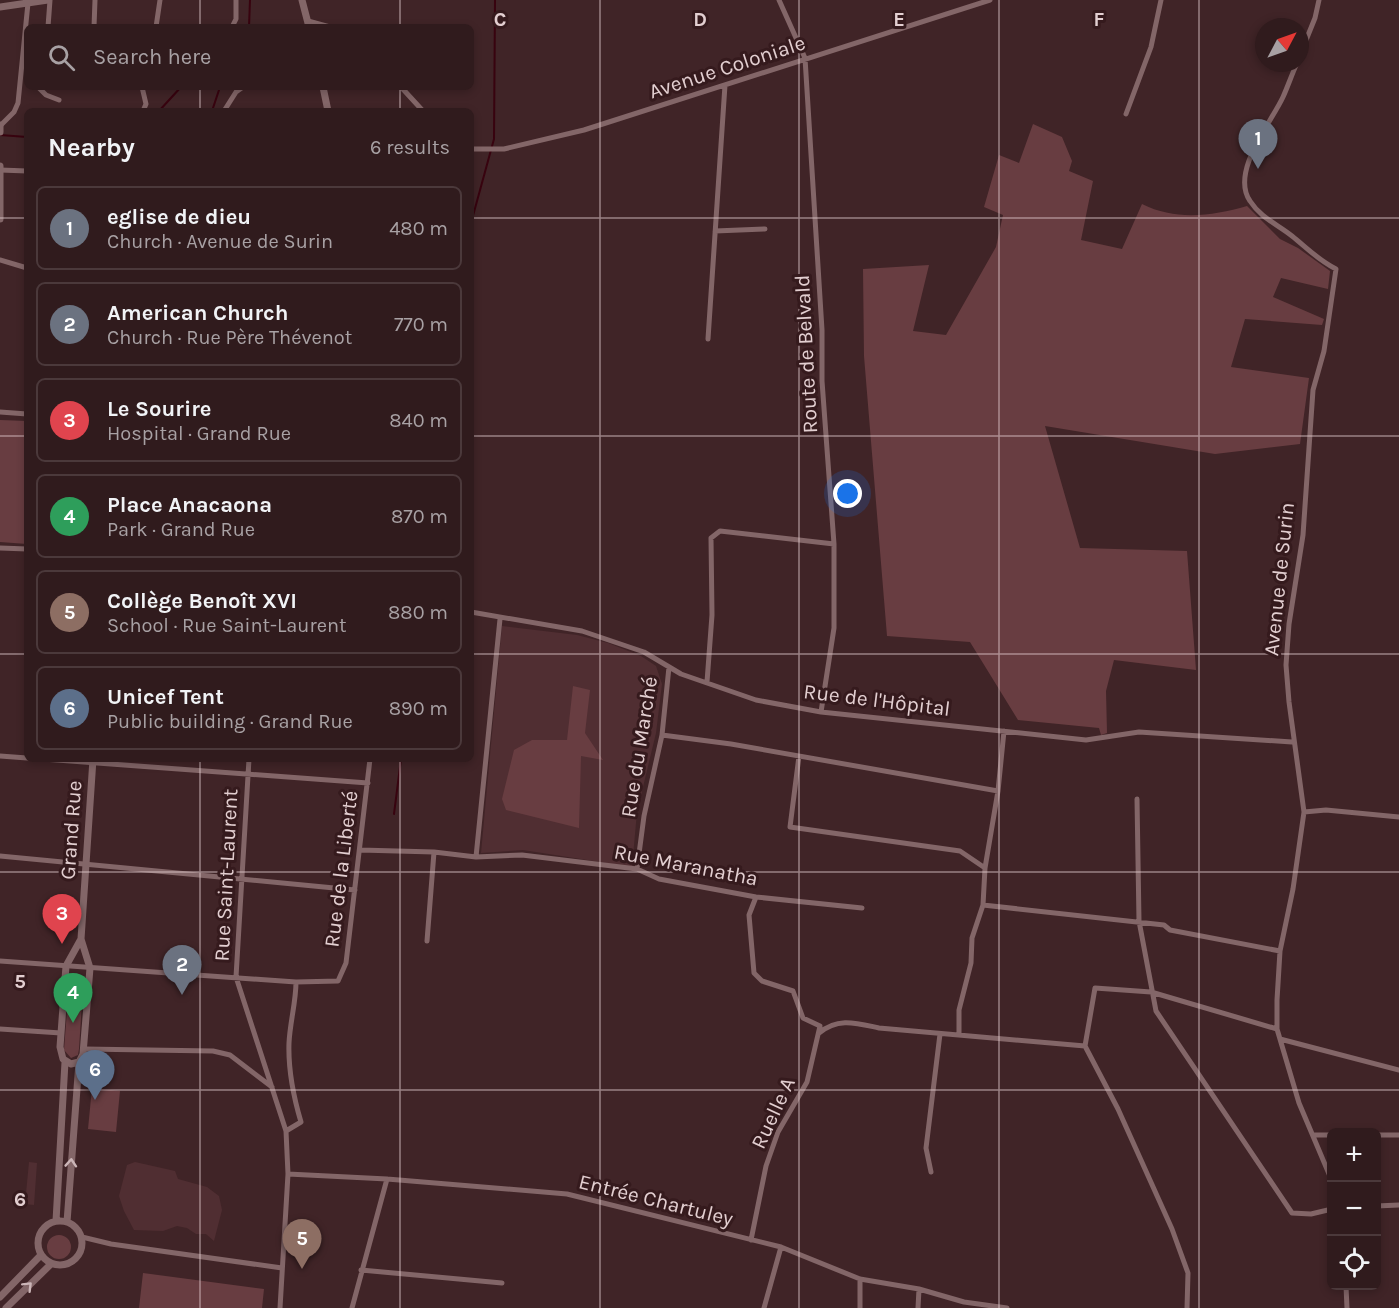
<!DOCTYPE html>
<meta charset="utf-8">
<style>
:root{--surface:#301b1d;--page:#3c282a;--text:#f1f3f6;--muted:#a8a1a4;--line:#4b393b;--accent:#b45309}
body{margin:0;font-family:Karla,sans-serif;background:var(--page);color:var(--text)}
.controls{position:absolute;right:18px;bottom:18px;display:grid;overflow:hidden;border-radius:9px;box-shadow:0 3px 9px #0003}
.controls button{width:54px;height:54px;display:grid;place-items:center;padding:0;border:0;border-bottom:2px solid var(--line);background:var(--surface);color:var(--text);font:30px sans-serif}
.compass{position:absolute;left:1255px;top:18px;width:54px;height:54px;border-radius:50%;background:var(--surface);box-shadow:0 3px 9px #0003;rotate:49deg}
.you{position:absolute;left:848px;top:494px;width:21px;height:21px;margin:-15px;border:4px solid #fff;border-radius:50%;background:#1a73e8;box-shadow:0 0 0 9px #1a73e833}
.badge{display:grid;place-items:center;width:39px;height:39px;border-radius:50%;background:var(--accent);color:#fff;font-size:20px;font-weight:700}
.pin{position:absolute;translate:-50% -50px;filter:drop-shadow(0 2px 3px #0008)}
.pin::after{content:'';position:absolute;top:32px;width:21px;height:18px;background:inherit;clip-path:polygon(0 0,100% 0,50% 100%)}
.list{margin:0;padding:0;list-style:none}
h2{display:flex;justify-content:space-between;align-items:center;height:78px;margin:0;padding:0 24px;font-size:26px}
h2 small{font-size:20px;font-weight:400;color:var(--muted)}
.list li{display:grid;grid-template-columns:39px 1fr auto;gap:18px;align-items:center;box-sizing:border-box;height:84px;margin:0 12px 12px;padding:0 12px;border:2px solid var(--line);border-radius:9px}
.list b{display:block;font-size:22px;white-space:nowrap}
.list p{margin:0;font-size:20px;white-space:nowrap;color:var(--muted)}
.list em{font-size:20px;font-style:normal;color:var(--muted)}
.icon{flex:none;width:33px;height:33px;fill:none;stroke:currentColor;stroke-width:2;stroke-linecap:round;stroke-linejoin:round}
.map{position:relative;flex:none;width:1399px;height:1308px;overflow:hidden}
.search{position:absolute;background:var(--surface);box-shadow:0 3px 9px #0003;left:24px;top:24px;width:450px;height:66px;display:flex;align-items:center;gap:15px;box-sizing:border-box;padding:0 21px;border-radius:9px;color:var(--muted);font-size:22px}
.panel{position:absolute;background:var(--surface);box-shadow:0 3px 9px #0003;left:24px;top:108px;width:450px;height:654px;border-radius:9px}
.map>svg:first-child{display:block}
</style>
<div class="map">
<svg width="1399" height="1308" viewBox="0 0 1399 1308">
<rect width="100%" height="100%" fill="#402427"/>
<!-- built -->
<path fill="#502e32" d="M502,626L577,635L608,643L641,656L656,666L662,684L656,733L637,812L632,867L523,850L481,853Z
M29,1162L37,1163L34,1205L25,1204Z
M135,1162L175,1171L178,1179L207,1187L219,1196L222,1210L214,1241L206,1234H196L187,1228L177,1226L163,1231L134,1230L124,1211L119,1196L127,1165Z"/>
<!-- green -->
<path fill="#683d41" d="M1033,124L1062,137L1072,161L1069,171L1093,181L1081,240L1122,249L1142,204C1176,221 1212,216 1247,206L1280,239L1298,248L1330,271L1328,289L1281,278L1273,297L1324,319L1322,325L1245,319L1231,367L1309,378L1300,444L1215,454L1045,426L1080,548L1187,551L1196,670L1114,660L1106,691L1107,733L1101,735L1099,728L1018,720L970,642L887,636L864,356L863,269L929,265L913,331L946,335L996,247L1003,215L984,207L999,155L1019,163Z
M0,420L27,421V544L0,542Z
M573,686L590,690L585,733L603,760L581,756L579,828L506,810L502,799L514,750L532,740H567Z
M73,981L83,987L79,1049L78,1055L71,1058L64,1050L69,985Z
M92,1088L120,1091L116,1132L88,1129Z
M47 1247a12 12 0 1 1 24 0a12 12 0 1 1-24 0Z
M143,1273L264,1289L262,1308H139Z"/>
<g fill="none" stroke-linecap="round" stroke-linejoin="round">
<!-- stream -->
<path stroke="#38030f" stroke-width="2" d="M249,27L250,0
M159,111L181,87
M212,111L220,87
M0,135L27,137
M471,223L494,139L495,0
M394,814L401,759"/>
<!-- minor -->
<path stroke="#836668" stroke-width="5" d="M779,0L805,58L822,330V381L834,544V628L821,712
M308,21L330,27
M48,27L50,0
M94,27L95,0
M156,27L160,0
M232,27L236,19V0
M1300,55L1315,18L1319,0
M1297,63C1292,74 1288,86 1283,97C1271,123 1230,172 1250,201C1261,218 1277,224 1292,236C1307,248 1318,260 1336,269L1324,351L1313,390L1303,535L1289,624L1286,665L1289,702L1304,812L1293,889L1280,951L1277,1000V1029L1299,1103L1332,1181
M38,87L46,95L59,100
M142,87L146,104L143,111
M401,87L423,111
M224,111L236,92L243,87
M1126,114L1151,47L1161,0
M1,125L14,112L18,103L28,3
M471,149H504L584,130L990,0
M0,170L27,171
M715,231L765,229
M0,260L27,268
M708,339L725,85
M0,412L27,414
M0,548L27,549
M471,612L582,631L644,652L681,674L756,700L821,712L1086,740L1139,732L1292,742
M707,682L712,615L711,538L720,531L834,544
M662,735L731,744L998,791L985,868L983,905L972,938L971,963L959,1010V1034
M0,756L27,758
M799,756L790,827L960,851L985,868
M43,759L368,783
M249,759L236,977L286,1131L288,1174L280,1308
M998,791L1004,731
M1137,799L1139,921L1156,1011L1292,1213L1311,1214L1332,1209
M1304,812L1326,810L1399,817
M360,850L434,852L476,857L522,855L637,869L659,879L756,897L862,908
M0,856L355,890
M476,857L500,619
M637,869L644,816L662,735L669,667
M983,905L1164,925L1170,930L1280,951
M427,941L434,852
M0,961L296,982L338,981L346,963L370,759
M0,1029L61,1033
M819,1033C838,1017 856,1023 879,1028L1085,1046
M1280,1039L1399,1070
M84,1049L213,1051L230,1055L272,1087
M286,1131L301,1122C293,1095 288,1071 289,1043C290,1022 296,1002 296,982
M1313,1135H1332
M1376,1135H1399
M931,1172L926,1148L940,1034
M288,1174L387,1179L567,1194L781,1247L860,1279L919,1289L964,1302L1007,1308
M1376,1206L1399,1205
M82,1237L111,1244L282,1268
M751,1240L766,1166L778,1132L807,1082L820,1026L803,1018L793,991L762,981L754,973L749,915L756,897
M361,1270L502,1283
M1346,1286L1347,1308
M352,1308L387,1179
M764,1308L781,1247
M860,1308V1279
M918,1308L919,1289
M1187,1308L1188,1273L1172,1229L1118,1109L1085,1046L1095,988L1151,992L1277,1029"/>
<!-- tertiary -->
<path stroke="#836668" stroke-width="7" d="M302,0L309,27
M0,7L48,0
M323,87L328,111
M0,125V132
M0,166V219
M81,939L66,966L60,1047L63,1059L71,1064L79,1062L83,1054L90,968L81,939L93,759
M38 1243a22 22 0 1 1 44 0a22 22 0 1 1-44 0Z
M56,1221L65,1062
M67,1222L79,1062
M0,1297L41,1255
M6,1308L51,1264"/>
</g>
<!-- one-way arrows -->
<defs><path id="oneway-chevron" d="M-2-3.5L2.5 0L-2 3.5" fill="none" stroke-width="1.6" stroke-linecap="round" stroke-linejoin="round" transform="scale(1.5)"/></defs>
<g stroke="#cbb5b7">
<use href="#oneway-chevron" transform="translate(71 1163) rotate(-86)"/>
<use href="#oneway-chevron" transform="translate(28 1286) rotate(-45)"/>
</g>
<!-- grid -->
<path fill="none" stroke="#e3cfd1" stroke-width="1.5" stroke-opacity="0.55" d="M200,0V27M400,0V27M600,0V1308M799,0V1308M999,0V1308M1199,0V1308M200,87V111M400,87V111M0,218H27M471,218H1399M0,436H27M471,436H1399M0,654H27M471,654H1399M200,759V1308M400,759V1308M0,872H1399M0,1090H1399"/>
<g text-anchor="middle" stroke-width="6" stroke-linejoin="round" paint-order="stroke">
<!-- street labels -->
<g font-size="21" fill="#e3cfd1" stroke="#351a1d">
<text transform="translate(727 67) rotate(-18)" y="7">Avenue Coloniale</text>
<text transform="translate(806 354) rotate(-93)" y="7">Route de Belvald</text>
<text transform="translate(1279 579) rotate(-84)" y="7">Avenue de Surin</text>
<text transform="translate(877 700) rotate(7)" y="7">Rue de l'Hôpital</text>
<text transform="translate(639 747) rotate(-81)" y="7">Rue du Marché</text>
<text transform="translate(71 830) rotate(-86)" y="7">Grand Rue</text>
<text transform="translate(686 865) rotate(11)" y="7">Rue Maranatha</text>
<text transform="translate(341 869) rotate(-83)" y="7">Rue de la Liberté</text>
<text transform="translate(226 875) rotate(-87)" y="7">Rue Saint-Laurent</text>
<text transform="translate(773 1113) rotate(-65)" y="7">Ruelle A</text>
<text transform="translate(656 1200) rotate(14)" y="7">Entrée Chartuley</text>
</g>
</g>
<g font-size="20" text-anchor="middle" font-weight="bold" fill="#e3cfd1" stroke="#351a1d" stroke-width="6" stroke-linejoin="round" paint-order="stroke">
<text x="500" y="26">C</text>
<text x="700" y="26">D</text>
<text x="899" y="26">E</text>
<text x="1099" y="26">F</text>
<text x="20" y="988">5</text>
<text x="20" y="1206">6</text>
</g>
</svg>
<div class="controls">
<button>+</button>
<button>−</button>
<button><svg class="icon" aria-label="locate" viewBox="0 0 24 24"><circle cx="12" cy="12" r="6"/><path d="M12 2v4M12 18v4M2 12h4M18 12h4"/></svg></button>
</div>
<svg class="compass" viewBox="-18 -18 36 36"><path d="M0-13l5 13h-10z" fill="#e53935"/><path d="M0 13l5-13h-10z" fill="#a8a1a4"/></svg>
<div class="you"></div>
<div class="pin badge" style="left:1258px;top:169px;background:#6b7280">1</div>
<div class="pin badge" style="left:182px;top:995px;background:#6b7280">2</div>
<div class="pin badge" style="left:62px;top:944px;background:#e0444e">3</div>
<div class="pin badge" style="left:73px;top:1023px;background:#2e9e5b">4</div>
<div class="pin badge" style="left:302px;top:1269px;background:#8d6e63">5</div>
<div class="pin badge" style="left:95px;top:1100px;background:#5c6f8a">6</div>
<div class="search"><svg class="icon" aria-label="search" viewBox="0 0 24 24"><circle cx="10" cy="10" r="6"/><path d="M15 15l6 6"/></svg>Search here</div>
<section class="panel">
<h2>Nearby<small>6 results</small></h2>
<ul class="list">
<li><span class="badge" style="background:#6b7280">1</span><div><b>eglise de dieu</b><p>Church · Avenue de Surin</p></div><em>480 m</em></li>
<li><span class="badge" style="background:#6b7280">2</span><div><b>American Church</b><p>Church · Rue Père Thévenot</p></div><em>770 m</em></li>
<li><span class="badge" style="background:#e0444e">3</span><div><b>Le Sourire</b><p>Hospital · Grand Rue</p></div><em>840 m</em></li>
<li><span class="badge" style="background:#2e9e5b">4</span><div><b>Place Anacaona</b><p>Park · Grand Rue</p></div><em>870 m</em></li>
<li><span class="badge" style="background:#8d6e63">5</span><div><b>Collège Benoît XVI</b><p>School · Rue Saint-Laurent</p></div><em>880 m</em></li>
<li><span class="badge" style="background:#5c6f8a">6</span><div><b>Unicef Tent</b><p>Public building · Grand Rue</p></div><em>890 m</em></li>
</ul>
</section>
</div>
